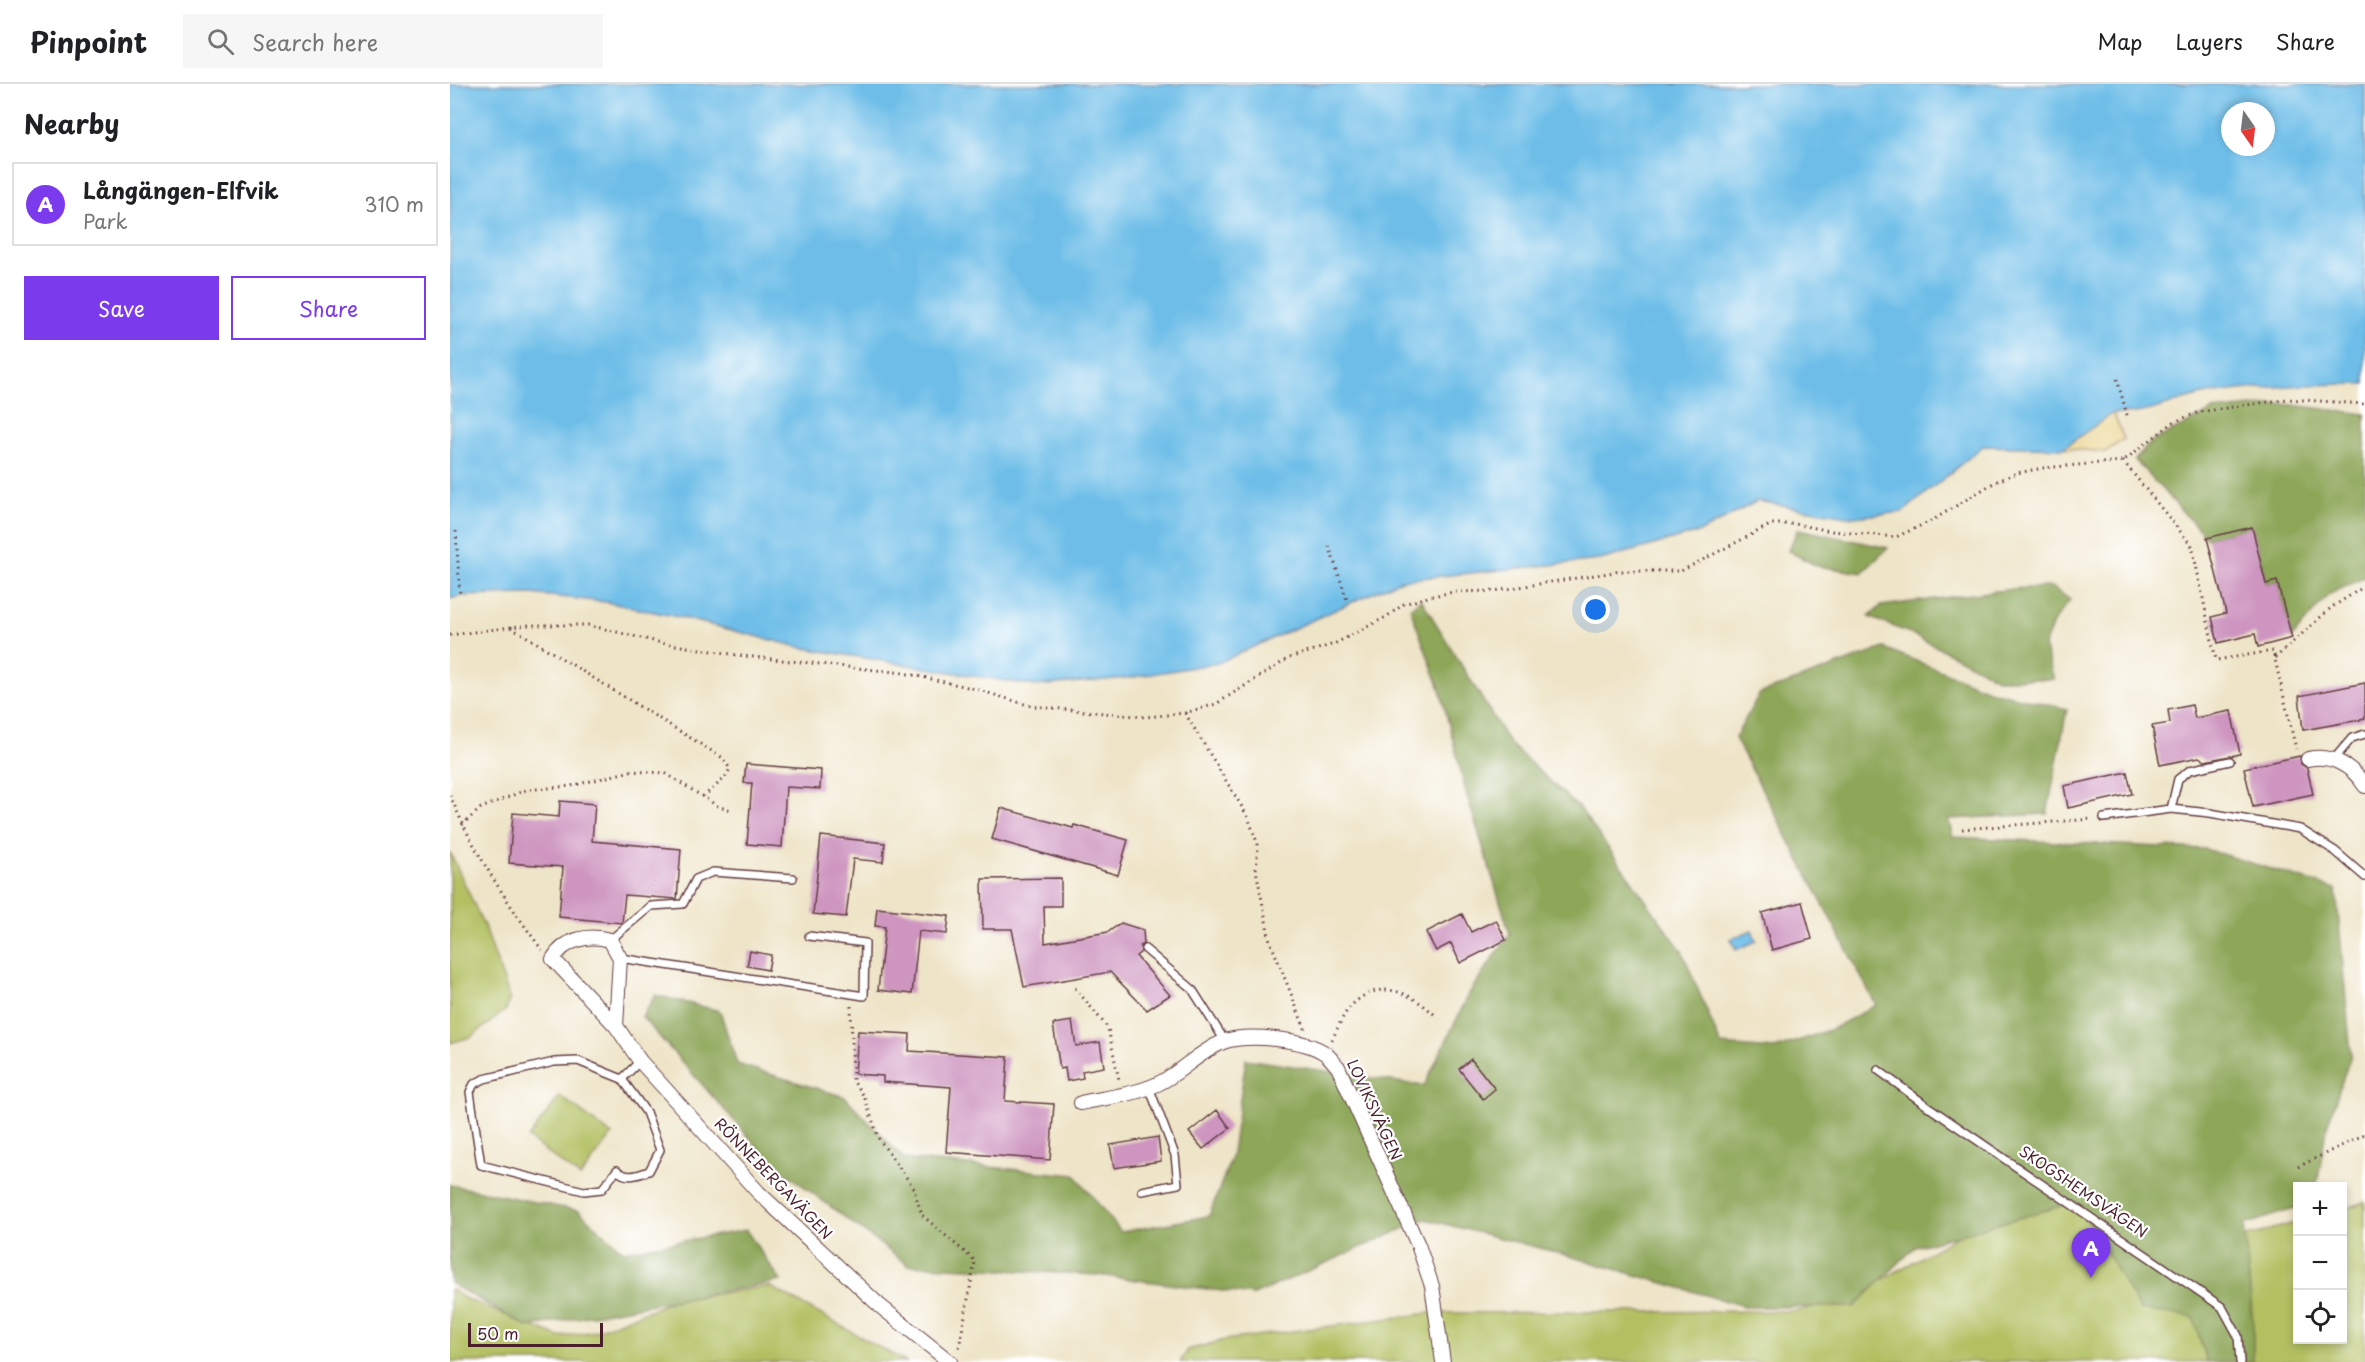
<!DOCTYPE html>
<meta charset="utf-8">
<style>
:root{--surface:#fff;--page:#f6f6f6;--text:#202124;--muted:#757577;--line:#e0e0e0;--accent:#7c3aed}
body{margin:0;font-family:"Playpen Sans",sans-serif;background:var(--page);color:var(--text)}
.controls{position:absolute;right:18px;bottom:18px;display:grid;overflow:hidden;border-radius:0px;box-shadow:0 3px 9px #0003}
.controls button{width:54px;height:54px;display:grid;place-items:center;padding:0;border:0;border-bottom:2px solid var(--line);background:var(--surface);color:var(--text);font:30px sans-serif}
.compass{position:absolute;left:1771px;top:18px;width:54px;height:54px;border-radius:50%;background:var(--surface);box-shadow:0 3px 9px #0003;rotate:166deg}
.scale{position:absolute;left:18px;bottom:15px;width:135px;box-sizing:border-box;padding-left:6px;border:3px solid #4a1f2b;border-top:0;font-size:16px;line-height:21px;white-space:nowrap;color:#4a1f2b;-webkit-text-stroke:4px #fff;paint-order:stroke}
.you{position:absolute;left:1146px;top:526px;width:21px;height:21px;margin:-15px;border:4px solid #fff;border-radius:50%;background:#1a73e8;box-shadow:0 0 0 9px #1a73e833}
.badge{display:grid;place-items:center;width:39px;height:39px;border-radius:50%;background:var(--accent);color:#fff;font-size:20px;font-weight:700}
.pin{position:absolute;translate:-50% -50px;filter:drop-shadow(0 2px 3px #0008)}
.pin::after{content:'';position:absolute;top:32px;width:21px;height:18px;background:inherit;clip-path:polygon(0 0,100% 0,50% 100%)}
.list{margin:0;padding:0;list-style:none}
h2{display:flex;justify-content:space-between;align-items:center;height:78px;margin:0;padding:0 24px;font-size:26px}
h2 small{font-size:20px;font-weight:400;color:var(--muted)}
.list li{display:grid;grid-template-columns:39px 1fr auto;gap:18px;align-items:center;box-sizing:border-box;height:84px;margin:0 12px 12px;padding:0 12px;border:2px solid var(--line);border-radius:0px}
.list b{display:block;font-size:22px;white-space:nowrap}
.list p{margin:0;font-size:20px;white-space:nowrap;color:var(--muted)}
.list em{font-size:20px;font-style:normal;color:var(--muted)}
.actions{display:flex;gap:12px;padding:18px 24px}
.actions a{flex:1;padding:14px 0;border:2px solid var(--accent);border-radius:0px;text-align:center;font-size:21px;color:var(--accent)}
.actions .main{background:var(--accent);color:#fff}
.icon{flex:none;width:33px;height:33px;fill:none;stroke:currentColor;stroke-width:2;stroke-linecap:round;stroke-linejoin:round}
.map{position:relative;flex:none;width:1915px;height:1278px;overflow:hidden}
header{display:flex;align-items:center;gap:36px;box-sizing:border-box;height:84px;padding:0 30px;background:var(--surface);border-bottom:2px solid var(--line)}
header strong{font-size:28px}
nav{display:flex;gap:33px;margin-inline-start:auto;font-size:21px}
.search{width:420px;height:54px;background:var(--page);display:flex;align-items:center;gap:15px;box-sizing:border-box;padding:0 21px;border-radius:0px;color:var(--muted);font-size:22px}
main{display:flex}
aside{flex:1;background:var(--surface)}
.map>svg:first-child{display:block}
</style>
<header>
<strong>Pinpoint</strong>
<div class="search"><svg class="icon" aria-label="search" viewBox="0 0 24 24"><circle cx="10" cy="10" r="6"/><path d="M15 15l6 6"/></svg>Search here</div>
<nav><a>Map</a><a>Layers</a><a>Share</a></nav>
</header>
<main>
<aside>
<h2>Nearby<small></small></h2>
<ul class="list">
<li><span class="badge">A</span><div><b>Långängen-Elfvik</b><p>Park</p></div><em>310 m</em></li>
</ul>
<div class="actions"><a class="main">Save</a><a>Share</a></div>
</aside>
<div class="map">
<svg width="1915" height="1278" viewBox="0 0 1915 1278">
<rect width="100%" height="100%" fill="#fff"/>
<filter id="ink" filterUnits="userSpaceOnUse"><feTurbulence type="fractalNoise" baseFrequency=".0167" numOctaves="2"/><feDisplacementMap in="SourceGraphic" scale="12" xChannelSelector="R" yChannelSelector="G"/><feConvolveMatrix kernelMatrix="1 2 1 2 8 2 1 2 1" color-interpolation-filters="sRGB"/></filter>
<filter id="wash" filterUnits="userSpaceOnUse"><feTurbulence type="fractalNoise" baseFrequency=".008" numOctaves="4" result="noise"/><feDisplacementMap in="SourceGraphic" scale="24" xChannelSelector="R" yChannelSelector="G"/><feGaussianBlur stdDeviation="1.35" result="paint"/><feColorMatrix in="noise" values="0 0 0 0 0 0 0 0 0 0 0 0 0 0 0 0 0 1.4 0 .05"/><feComposite in="paint" operator="in"/></filter>
<g filter="url(#wash)">
<rect width="100%" height="100%" fill="#eee4c7"/>
<!-- green -->
<path fill="#b2c062" stroke="#7e7046" stroke-width="1.5" d="M0,768L35,844L60,914L56,926L21,953L0,959Z
M110,1012L162,1051L130,1093L78,1054Z
M1613,1091L1723,1175L1847,1138L1848,1256H1892L1893,1125L1915,1118V1278H730L738,1266L775,1256L980,1229L1346,1227L1401,1214Z
M319,1202L456,1278H0V1205L16,1215L109,1253L145,1247L223,1217Z"/>
<!-- forest -->
<path fill="#8da658" stroke="#6c6242" stroke-width="1.5" d="M1834,320L1915,330V493L1878,511L1842,554L1827,497L1816,500L1802,443L1757,454L1685,376L1701,358L1762,327Z
M1348,445L1438,464L1412,489L1367,482L1338,467Z
M1602,503L1620,516L1603,539L1594,562L1604,595H1549L1460,549L1419,533L1431,522L1562,505Z
M971,515L1059,659L1131,726L1232,867L1271,961L1325,965L1382,945L1426,921L1285,654L1309,610L1434,564L1541,607L1617,625L1597,730L1498,735L1503,753L1755,765L1886,805L1901,971L1876,1045L1867,1102H1848L1847,1124L1794,1141L1803,1240V1278H1757L1743,1233L1690,1226L1626,1118L1465,1163L1404,1223H1297L1109,1169L975,1135L804,1211L647,1191L458,1181L320,1077L192,933L205,911L270,927L287,980L395,1013L454,1075L625,1091L671,1148L759,1132L781,1074L796,975L974,1002L1020,908L1060,850L1016,708L990,605L960,524Z
M0,1101L129,1127L173,1167L296,1146L331,1197L77,1243L0,1199Z"/>
<!-- sand -->
<path fill="#eeda9e" stroke="#9c7c64" stroke-width="1.5" d="M1663,329L1674,355L1655,368L1613,364Z"/>
<!-- water -->
<path fill="#6dbde8" stroke="#5c6e8a" stroke-width="1.5" fill-rule="evenodd" d="M0,0H1915V300C1862,300 1810,302 1758,310C1726,315 1695,334 1663,329L1613,364L1533,362L1453,428L1403,433L1307,417L1253,447L1150,476L951,496L768,579L677,594L586,602L353,564L233,534L156,518L81,510L10,512L0,515ZM1780,27H1816V63H1780Z
M1302,846L1306,857L1286,866L1281,855Z"/>
<g id="blocks">
<!-- building -->
<path fill="#ce95c0" d="M1802,443L1816,500L1827,497L1842,554L1808,563L1805,550L1768,559L1762,533L1776,529L1757,454Z
M1915,599V635L1853,646L1849,612Z
M1742,621L1745,634L1781,627L1790,670L1755,677L1749,673L1710,681L1702,642L1720,639L1718,626Z
M1850,672L1851,680L1857,684L1863,710L1803,723L1794,684Z
M296,680L371,686L370,705L336,703L332,763L297,760L302,699H294Z
M1677,688L1682,710L1618,724L1614,702Z
M110,717L145,720L142,757L231,765L227,815L175,811L172,839L109,833L113,783L59,779L63,729L109,733Z
M551,724L623,744L624,741L678,756L668,791L542,755Z
M371,752L435,759L433,778L403,775L396,833L363,830Z
M611,794V822H594L595,859L658,848L671,839L693,846L694,860L690,862L691,868L686,872L720,911L697,926L660,888L574,903L562,845H533L532,795Z
M1352,818L1362,855L1322,866L1312,829Z
M427,824L499,832L497,850L469,847L462,910L428,906L435,843L425,842Z
M1012,830L1021,848L1046,836L1056,856L1010,879L1001,859L986,867L976,848Z
M300,867L321,871L318,886L297,882Z
M622,937L626,962L650,958L654,983L632,987L633,994L617,997L615,984L610,985L603,940Z
M408,947L460,950L459,967L558,973L555,1017L604,1020L600,1076L496,1068L501,1003L433,998V992L405,990Z
M1021,975L1045,1005L1033,1015L1009,985Z
M767,1026L780,1044L753,1065L739,1048Z
M708,1053L711,1077L664,1084L660,1061Z"/>
</g>
</g>
<g filter="url(#ink)">
<use href="#blocks" fill-opacity="0" stroke="#633d42" stroke-width="1.5"/>
<g fill="none" stroke-linecap="round" stroke-linejoin="round">
<!-- lane casing -->
<g stroke="#633d42" stroke-width="10">
<path id="lane" d="M1884,675L1902,654L1915,650
M1721,725L1728,695L1740,686L1780,677
M1654,734L1721,725L1760,729L1850,745L1885,767L1915,793
M160,856L201,822L233,820L246,795L263,788L343,794
M695,865L742,905L775,957
M170,874L414,912L415,859L359,852
M1428,986L1480,1024L1772,1223L1788,1252L1790,1278
M172,995L128,977L104,978L34,995L24,1000L20,1008L31,1081L134,1107L152,1105L167,1086C177,1096 187,1091 199,1087L210,1066L196,1028L172,995L190,977
M692,1107L728,1100L725,1071L699,1003"/>
</g>
<!-- street casing -->
<g stroke="#633d42" stroke-width="16">
<path id="street" d="M1858,675C1882,670 1902,682 1915,702
M166,942L170,874L160,856C138,850 115,855 103,875L166,942L190,977L308,1108L430,1222L500,1278
M631,1019C658,1013 692,1010 715,996C735,984 751,967 773,958C795,949 857,955 876,970C880,973 884,979 888,983L968,1161L982,1202L993,1278"/>
</g>
<!-- path -->
<path stroke="#633d42" stroke-width="3" stroke-dasharray="1.5 4.5" stroke-linecap="butt" d="M1667,295L1677,331
M1673,377L1742,462L1766,576L1823,567L1846,665
M6,447L10,512
M879,462L898,519
M61,543L273,674L280,685L275,694L254,712
M0,551L77,541H138L212,559L294,572L454,589L522,604L581,622L696,633L735,629L766,620L839,574L884,560L936,533L954,520L978,513L1003,508L1044,507L1171,487H1231L1322,440H1345L1381,447L1446,453L1483,436L1545,398L1567,389L1593,384L1673,377L1724,338L1749,328L1838,315L1915,320
M1825,574L1882,523L1915,502
M735,629L798,733L808,761L806,786L820,857L855,945
M0,711C23,767 56,817 92,866
M12,741L31,724L76,706L121,702L181,687L215,689L269,723L282,726
M1512,745L1642,735
M625,904L658,944L669,996
M401,922L403,997L414,1012L429,1055L463,1103L472,1131L525,1177L509,1264
M882,956C887,946 892,932 900,923C928,893 959,907 985,931
M1848,1083L1915,1050"/>
<!-- lane -->
<use href="#lane" stroke="#fff" stroke-width="7"/>
<!-- street -->
<use href="#street" stroke="#fff" stroke-width="14"/>
</g>
</g>
<g text-anchor="middle" stroke-width="4.5" stroke-linejoin="round" paint-order="stroke">
<!-- street labels -->
<g font-size="15" fill="#4a1f2b" stroke="#fff">
<text transform="translate(924 1026) rotate(65)" y="5">LOVIKSVÄGEN</text>
<text transform="translate(323 1095) rotate(46)" y="5">RÖNNEBERGAVÄGEN</text>
<text transform="translate(1633 1108) rotate(34)" y="5">SKOGSHEMSVÄGEN</text>
</g>
</g>
</svg>
<div class="controls">
<button>+</button>
<button>−</button>
<button><svg class="icon" aria-label="locate" viewBox="0 0 24 24"><circle cx="12" cy="12" r="6"/><path d="M12 2v4M12 18v4M2 12h4M18 12h4"/></svg></button>
</div>
<svg class="compass" viewBox="-18 -18 36 36"><path d="M0-13l5 13h-10z" fill="#e53935"/><path d="M0 13l5-13h-10z" fill="#757577"/></svg>
<div class="scale">50 m</div>
<div class="you"></div>
<div class="pin badge" style="left:1641px;top:1194px">A</div>
</div>
</main>
